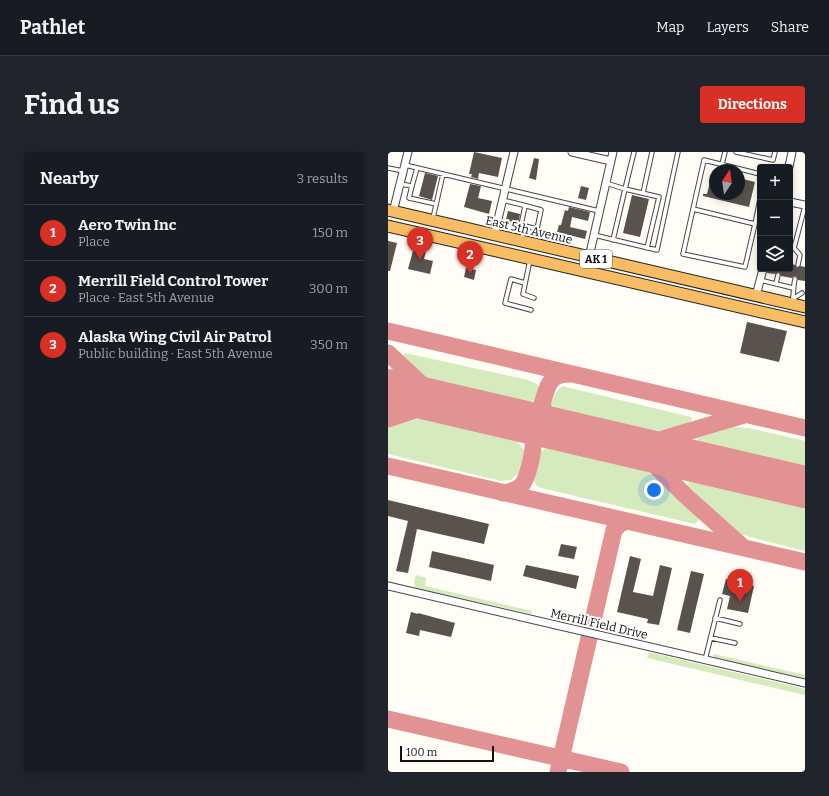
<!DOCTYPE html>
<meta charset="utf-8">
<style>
:root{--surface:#171b24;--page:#20242c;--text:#f1f3f6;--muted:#9ea1a6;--line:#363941;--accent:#d93025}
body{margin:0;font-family:Bitter,serif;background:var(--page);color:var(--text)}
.controls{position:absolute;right:12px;top:12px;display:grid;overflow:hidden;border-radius:4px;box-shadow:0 2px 10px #0003}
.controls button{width:36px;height:36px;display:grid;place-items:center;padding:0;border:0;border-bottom:1px solid var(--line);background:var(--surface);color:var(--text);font:20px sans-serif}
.compass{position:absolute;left:321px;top:12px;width:36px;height:36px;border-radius:50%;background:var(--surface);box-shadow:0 2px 10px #0003;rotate:13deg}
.scale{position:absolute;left:12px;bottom:10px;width:94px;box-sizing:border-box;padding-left:4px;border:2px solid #111;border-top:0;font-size:11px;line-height:14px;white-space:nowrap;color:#111;-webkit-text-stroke:3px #fff;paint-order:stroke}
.you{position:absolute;left:266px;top:338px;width:14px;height:14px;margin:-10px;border:3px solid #fff;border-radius:50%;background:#1a73e8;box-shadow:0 0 0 6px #1a73e833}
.badge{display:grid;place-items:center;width:26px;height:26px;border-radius:50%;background:var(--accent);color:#fff;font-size:13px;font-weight:700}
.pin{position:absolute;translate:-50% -33px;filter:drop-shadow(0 1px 2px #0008)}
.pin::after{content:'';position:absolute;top:21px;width:14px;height:12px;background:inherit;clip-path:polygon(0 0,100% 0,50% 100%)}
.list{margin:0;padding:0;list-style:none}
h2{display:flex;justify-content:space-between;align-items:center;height:52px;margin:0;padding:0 16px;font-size:17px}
h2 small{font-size:13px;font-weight:400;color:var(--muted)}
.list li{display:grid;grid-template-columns:26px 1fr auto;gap:12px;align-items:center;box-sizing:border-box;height:56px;padding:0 16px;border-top:1px solid var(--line)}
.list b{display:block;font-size:15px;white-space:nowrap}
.list p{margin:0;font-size:13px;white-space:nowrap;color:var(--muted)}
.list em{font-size:13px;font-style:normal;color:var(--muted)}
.icon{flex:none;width:22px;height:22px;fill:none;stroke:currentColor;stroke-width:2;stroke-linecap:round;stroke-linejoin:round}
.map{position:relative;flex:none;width:417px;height:620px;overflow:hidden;border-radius:4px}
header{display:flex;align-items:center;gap:24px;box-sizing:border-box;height:56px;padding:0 20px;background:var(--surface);border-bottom:1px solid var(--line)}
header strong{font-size:19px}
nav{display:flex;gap:22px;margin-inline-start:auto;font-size:14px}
.intro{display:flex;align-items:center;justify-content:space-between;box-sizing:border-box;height:96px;padding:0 24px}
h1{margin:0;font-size:28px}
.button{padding:10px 18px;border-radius:4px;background:var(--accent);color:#fff;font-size:14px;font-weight:700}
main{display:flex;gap:24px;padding:0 24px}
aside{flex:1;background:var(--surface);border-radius:4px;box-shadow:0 2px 10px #0003}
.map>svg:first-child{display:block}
</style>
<header>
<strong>Pathlet</strong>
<nav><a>Map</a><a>Layers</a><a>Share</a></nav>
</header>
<div class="intro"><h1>Find us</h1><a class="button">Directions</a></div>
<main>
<aside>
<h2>Nearby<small>3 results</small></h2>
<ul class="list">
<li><span class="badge">1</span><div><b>Aero Twin Inc</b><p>Place</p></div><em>150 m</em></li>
<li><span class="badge">2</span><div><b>Merrill Field Control Tower</b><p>Place · East 5th Avenue</p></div><em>300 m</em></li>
<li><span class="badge">3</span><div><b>Alaska Wing Civil Air Patrol</b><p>Public building · East 5th Avenue</p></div><em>350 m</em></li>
</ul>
</aside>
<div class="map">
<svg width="417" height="620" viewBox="0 0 417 620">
<rect width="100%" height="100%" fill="#fffdf5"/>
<!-- green -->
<path fill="#d5ebbd" d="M17,201L140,228L151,233L148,247L137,252L42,230L15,206Z
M174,234L303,265L304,268L299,272L261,281L169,259L163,252L168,240Z
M37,265L128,288L137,299L132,320L123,328L113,329L0,302V275Z
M346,275L361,276L417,289V317L310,290L309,286Z
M159,295L257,317L309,364L311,368L307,372L153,336L148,333L145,326L151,301Z
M302,327L417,354V399L366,386L353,382L299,334Z
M28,423L38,426L37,434L144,459V462L27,436L26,429Z
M261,501H265L417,537V543L259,506Z
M326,502L417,523V527L327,506L325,503Z"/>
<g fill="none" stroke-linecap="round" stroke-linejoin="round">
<!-- taxiway -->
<path stroke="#e29292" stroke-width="17" d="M0,179L417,276
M0,201L45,243L64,253
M155,253C156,267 161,273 174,279
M0,267L40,254L64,253
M129,268C170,266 144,221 182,222
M237,293L257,304L299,345L355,395
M237,293L258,292L356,263
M0,314L417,410
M115,341C122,340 128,339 133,334C140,327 148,293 144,283C142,276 136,272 129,268
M0,567L233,620
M170,620L226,378L232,372L239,369"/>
<!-- runway -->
<path stroke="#e29292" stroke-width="42" d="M0,238L417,335"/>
</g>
<!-- building -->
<path fill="#5a524d" d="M86,0L114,6L110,25L91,21L90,27L83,25L84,22H81Z
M146,6L151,7L148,28L141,26Z
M325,18L327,19V42H351V26L367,30L361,55L315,44V42H319Z
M37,21L50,24L44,48L31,44Z
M82,32L93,34L90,46L104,49L101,62L76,55Z
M193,34L201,36L198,48L190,46Z
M244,43L261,47L252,85L235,81Z
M181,55L202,60L200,69L184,65L182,75L199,79L197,87L169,80L171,73H173L177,58L180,59Z
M120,59L132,62L131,69L129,68L127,74L117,72Z
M0,89L9,91L2,119H0Z
M26,95L38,99L36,107L45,109L42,122L20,117Z
M402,111L407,113L409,116L413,114L417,115V129L410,128L408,124H406L404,126L393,124L392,121L390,120L387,122L379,121L380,117H402Z
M78,116L88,118L86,128L76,125Z
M359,170L399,179L391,210L352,201Z
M0,348L101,372L96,392L29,377L20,421L8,419L20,369L0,364Z
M173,392L189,395L186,407L170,404Z
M44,399L106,413L103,429L41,415Z
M242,404L253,407L245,440L265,444L272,413L284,416L271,473L259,471L260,467L229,460Z
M138,413L191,424L188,437L135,424Z
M303,419L316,422L302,481L289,478Z
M338,427L366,434L360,461L339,457L342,444L334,442Z
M23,460L30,462V461L67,471L63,485L32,478L31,484L18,481Z"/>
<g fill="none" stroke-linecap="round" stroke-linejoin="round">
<!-- service casing -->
<g stroke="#444" stroke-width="5.5">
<path id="service" d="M348,0L385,8L387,0
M334,12L337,0
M17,13L211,59
M0,16L15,19
M372,22L316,8L305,57L367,72L372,47
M218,31L237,37L246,0
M12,32L24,34L21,46L48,52
M24,34L29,16
M255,41L264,0
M114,48C127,51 140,54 153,58L149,77L133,73L137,54
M305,57L295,102L357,115L367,72
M45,66L55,22
M206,83L269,98L290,0
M134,87L136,74
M225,88L237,37L271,45L259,96
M142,108L135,142L146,146
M410,113L412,103L406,96L417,54
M372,128L405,136
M137,131L123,127L117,151L143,158
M388,131L390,123
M406,146L414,141
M404,151C406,143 405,135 407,127
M327,466L352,472
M323,486L347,491
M317,508L332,448"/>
</g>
<!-- minor casing -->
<g stroke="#444" stroke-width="9">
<path id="minor" d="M184,0L223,9
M401,15L404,0
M402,50L417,53
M5,60L20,0
M106,84L126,0
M201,105L225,0
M368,144L375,117
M0,434L417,531"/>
</g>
<!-- trunk casing -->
<g stroke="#222" stroke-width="13">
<path id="trunk" d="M0,58L417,155
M0,74L417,170"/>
</g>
<!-- service -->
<use href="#service" stroke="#fff" stroke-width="3.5"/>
<!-- minor -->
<use href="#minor" stroke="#fff" stroke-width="7"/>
<!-- trunk -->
<use href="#trunk" stroke="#f7bc64" stroke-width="11"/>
</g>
<g text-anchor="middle" stroke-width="4" stroke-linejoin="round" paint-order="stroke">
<!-- shield labels -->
<rect fill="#fff" stroke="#585858" stroke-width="1" x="192" y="98" width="32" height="18" rx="3"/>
<g font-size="11" font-weight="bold" fill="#111">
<text x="208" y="111">AK 1</text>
</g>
<!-- street labels -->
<g font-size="12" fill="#111" stroke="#fff">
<text transform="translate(141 78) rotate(13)" y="4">East 5th Avenue</text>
<text transform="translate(211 472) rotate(13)" y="4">Merrill Field Drive</text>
</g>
</g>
</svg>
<div class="controls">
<button>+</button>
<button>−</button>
<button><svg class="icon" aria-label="layers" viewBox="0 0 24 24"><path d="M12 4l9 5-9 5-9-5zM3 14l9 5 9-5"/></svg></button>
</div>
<svg class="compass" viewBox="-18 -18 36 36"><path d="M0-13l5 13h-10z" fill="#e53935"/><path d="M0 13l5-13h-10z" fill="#9ea1a6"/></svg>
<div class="scale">100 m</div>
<div class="you"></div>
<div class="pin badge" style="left:352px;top:450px">1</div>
<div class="pin badge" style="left:82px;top:122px">2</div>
<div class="pin badge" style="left:32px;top:108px">3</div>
</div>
</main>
